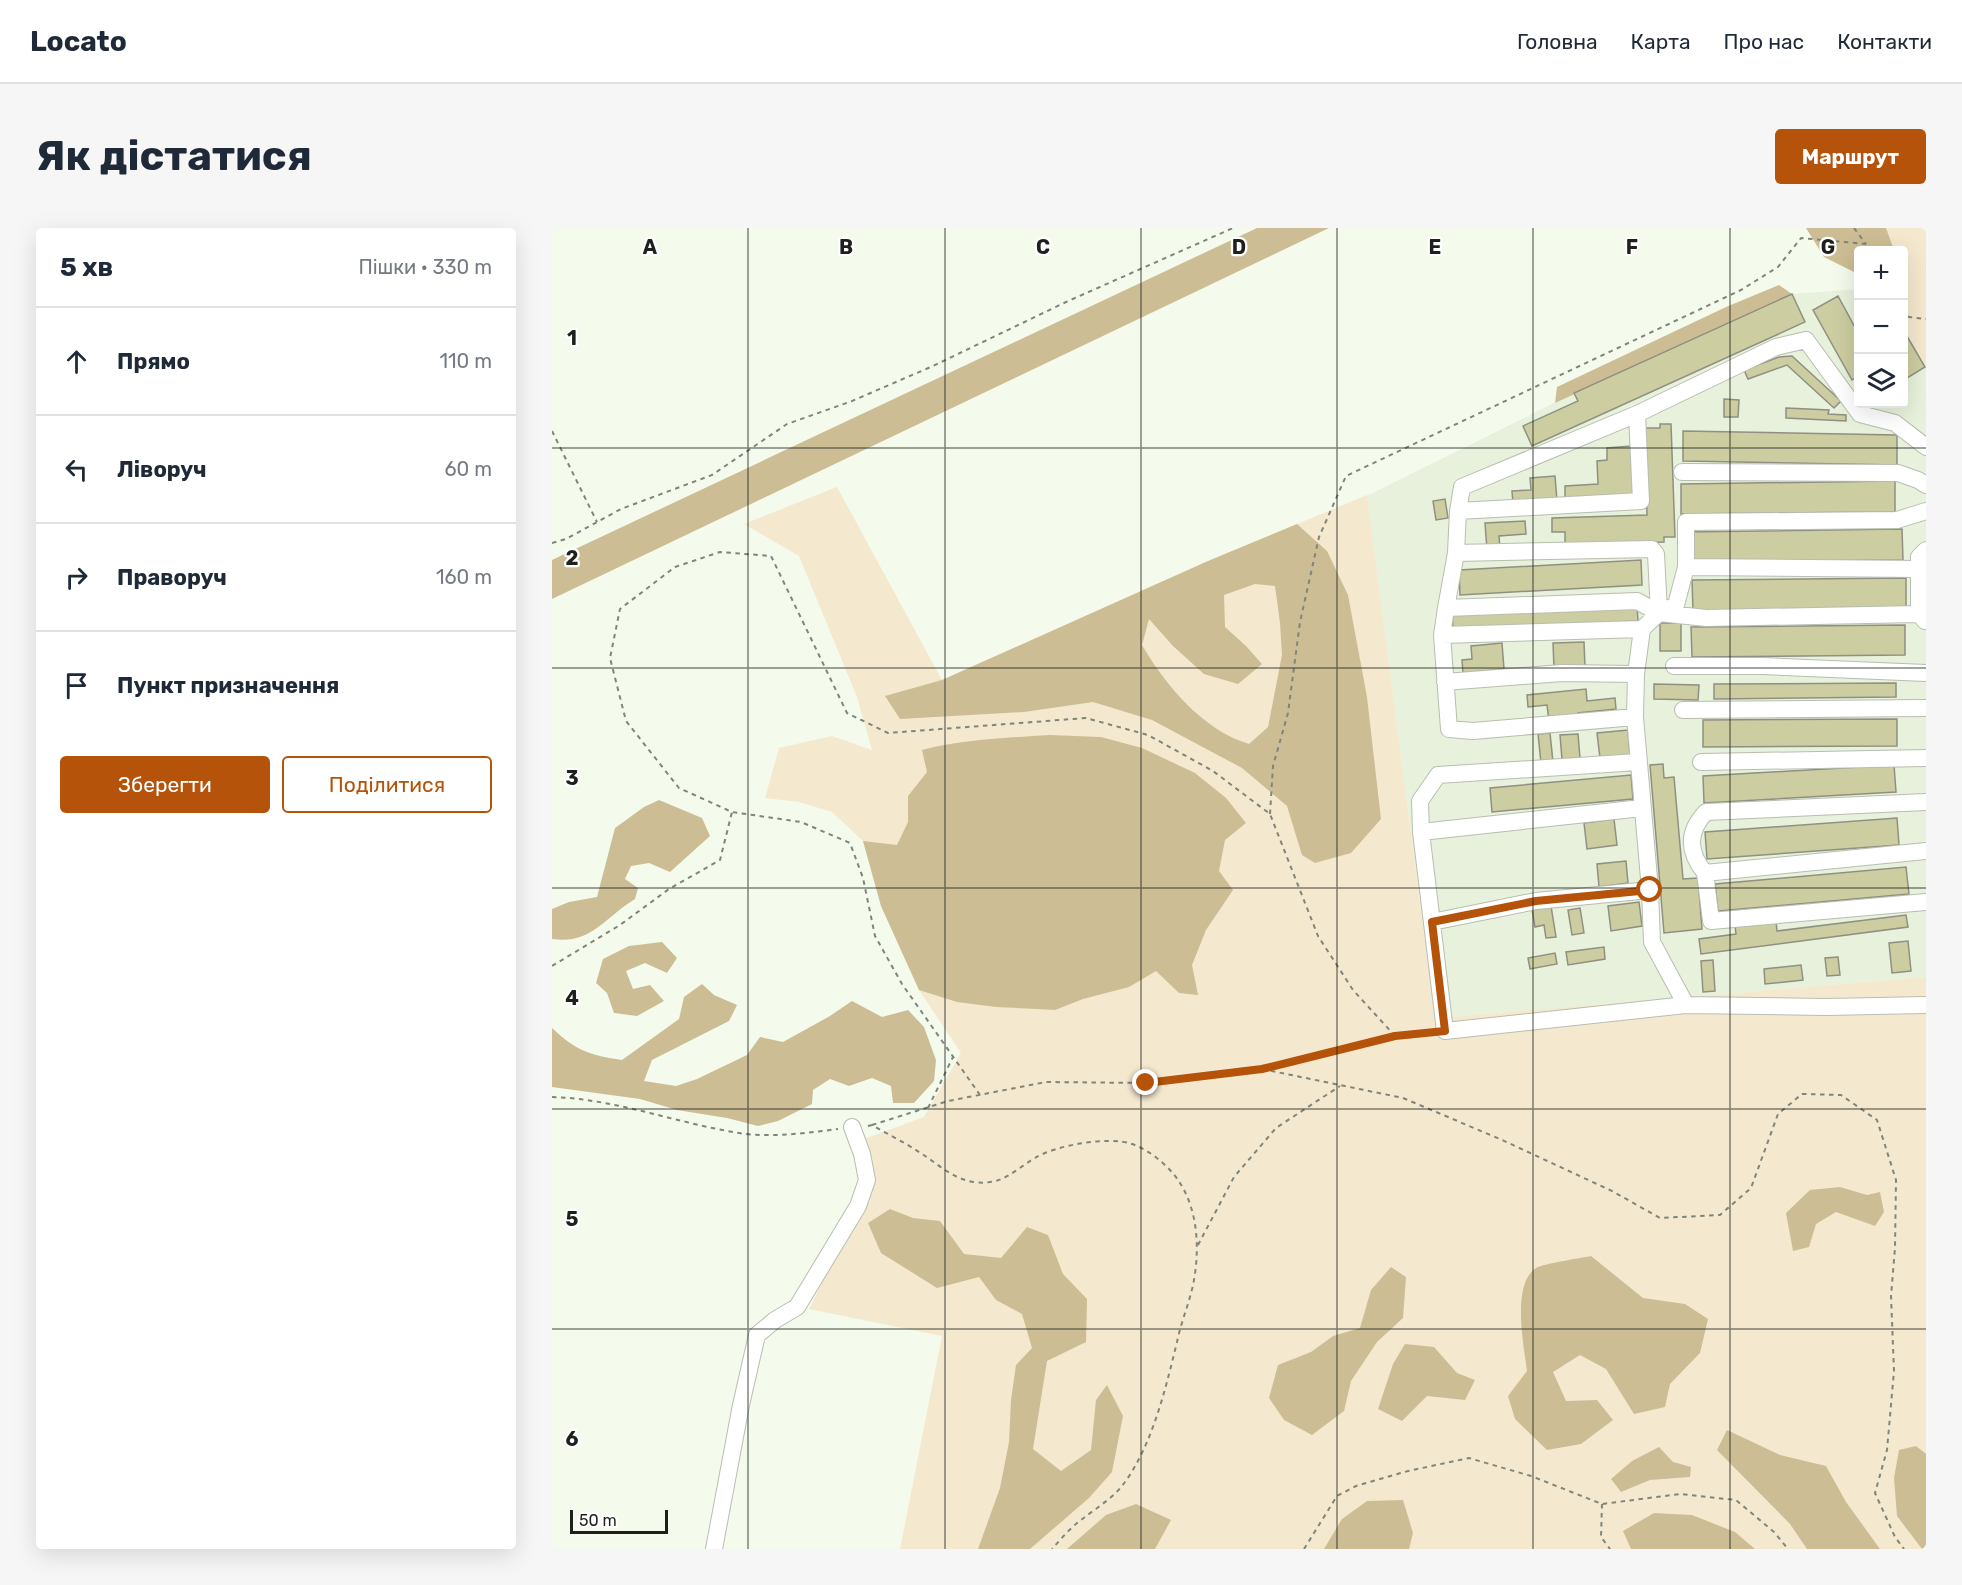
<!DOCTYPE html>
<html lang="uk">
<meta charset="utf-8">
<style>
:root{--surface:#fff;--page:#f6f6f7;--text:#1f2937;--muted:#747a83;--line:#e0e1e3;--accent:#b45309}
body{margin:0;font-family:Rubik,sans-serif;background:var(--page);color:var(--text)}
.controls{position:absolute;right:18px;top:18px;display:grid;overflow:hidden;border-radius:6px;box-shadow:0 6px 24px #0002}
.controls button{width:54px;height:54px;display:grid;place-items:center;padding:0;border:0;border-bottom:2px solid var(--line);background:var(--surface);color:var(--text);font:30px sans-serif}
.scale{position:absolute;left:18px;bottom:15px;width:98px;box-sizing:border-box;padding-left:6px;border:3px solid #1d201b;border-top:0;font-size:16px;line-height:21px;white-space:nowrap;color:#1d201b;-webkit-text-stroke:4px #fff;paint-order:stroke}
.stop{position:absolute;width:18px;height:18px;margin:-14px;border:4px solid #b45309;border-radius:50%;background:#fff}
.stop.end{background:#b45309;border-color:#fff;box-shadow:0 2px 6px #0008}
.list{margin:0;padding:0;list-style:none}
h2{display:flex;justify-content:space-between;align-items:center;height:78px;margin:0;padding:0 24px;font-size:26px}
h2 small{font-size:20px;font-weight:400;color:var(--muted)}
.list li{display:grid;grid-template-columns:39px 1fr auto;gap:18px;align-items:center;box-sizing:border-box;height:108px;padding:0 24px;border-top:2px solid var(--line)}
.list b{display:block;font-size:22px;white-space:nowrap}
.list em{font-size:20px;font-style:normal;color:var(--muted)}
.actions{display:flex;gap:12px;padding:18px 24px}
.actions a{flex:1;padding:14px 0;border:2px solid var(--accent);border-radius:6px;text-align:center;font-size:21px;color:var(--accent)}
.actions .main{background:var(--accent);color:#fff}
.icon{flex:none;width:33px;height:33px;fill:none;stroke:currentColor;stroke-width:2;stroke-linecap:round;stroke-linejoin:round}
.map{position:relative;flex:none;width:1374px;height:1321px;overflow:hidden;border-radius:6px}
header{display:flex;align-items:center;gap:36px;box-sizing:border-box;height:84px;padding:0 30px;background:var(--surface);border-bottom:2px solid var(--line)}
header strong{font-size:28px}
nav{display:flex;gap:33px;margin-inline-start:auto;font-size:21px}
.intro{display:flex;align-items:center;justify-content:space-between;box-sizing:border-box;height:144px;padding:0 36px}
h1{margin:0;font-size:42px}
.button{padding:15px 27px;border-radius:6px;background:var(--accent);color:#fff;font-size:21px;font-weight:700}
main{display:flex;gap:36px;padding:0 36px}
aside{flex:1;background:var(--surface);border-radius:6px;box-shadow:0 6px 24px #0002}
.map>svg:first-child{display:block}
</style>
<header>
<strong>Locato</strong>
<nav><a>Головна</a><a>Карта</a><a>Про нас</a><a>Контакти</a></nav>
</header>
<div class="intro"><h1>Як дістатися</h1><a class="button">Маршрут</a></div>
<main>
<aside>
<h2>5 хв<small>Пішки · 330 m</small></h2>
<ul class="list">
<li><svg class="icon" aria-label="ahead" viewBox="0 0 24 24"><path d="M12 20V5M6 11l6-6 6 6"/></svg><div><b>Прямо</b></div><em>110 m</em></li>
<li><svg class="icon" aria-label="left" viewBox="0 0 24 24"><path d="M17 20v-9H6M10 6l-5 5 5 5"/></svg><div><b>Ліворуч</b></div><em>60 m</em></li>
<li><svg class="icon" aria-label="right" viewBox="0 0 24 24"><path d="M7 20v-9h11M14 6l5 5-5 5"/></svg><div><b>Праворуч</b></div><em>160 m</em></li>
<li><svg class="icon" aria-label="arrive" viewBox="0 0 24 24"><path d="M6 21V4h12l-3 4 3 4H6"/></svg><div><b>Пункт призначення</b></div></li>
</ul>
<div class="actions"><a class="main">Зберегти</a><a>Поділитися</a></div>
</aside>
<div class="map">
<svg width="1374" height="1321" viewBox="0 0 1374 1321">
<rect width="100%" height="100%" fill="#f4faec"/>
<!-- built -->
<path fill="#e7f1db" d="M1306,61V176H1352V103L1374,140V749L883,790L815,268L1022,165L1240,66Z"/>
<!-- green -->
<path fill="#f4e9ce" d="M1334,0H1374V140L1352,103V48L1354,46L1352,41V22H1342Z
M285,259L390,452L656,333L815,267L883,790L1374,749V1321H348L390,1108L257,1081L291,1012L318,973L321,947L312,911L372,889L409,825L367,762L329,678L311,613L280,584L247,574L213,570L227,520L280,508L320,522L305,469L247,328L192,296Z"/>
<!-- forest -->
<path fill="#cdbd94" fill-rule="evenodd" d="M705,0H777L0,371V332Z
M1254,0H1334L1342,22H1306V46L1272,29Z
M1227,57L1240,66L1003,175L1005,159L1174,79Z
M745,296L775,323L796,367L815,469L829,591L799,625L763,635L750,627L735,578L690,540L600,492L541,474L472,484L348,491L333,468L390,452L656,333ZM703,356L723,358L728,395L730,427L716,499L697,516C651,502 614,458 590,417L597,391L621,418L652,446L686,456L710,436L694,418L673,399L672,367Z
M498,507L549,509L590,520L643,545L674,570L694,595L673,612L667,643L681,662L654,702L640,737L646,767L627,765L604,743L577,759L531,771L503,782L444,779L405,774L367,762L329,678L311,613L345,617L356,594V568L375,544L370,522C412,511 455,510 498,507Z
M107,572L150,590L158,608L118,644L97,635L79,638L73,651L86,660L83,671C53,689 39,717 0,711V681L17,674L45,669L63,600L92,579Z
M110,714L125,730L115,745L93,735L74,743L81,761L98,757L112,773L85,788L62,785L55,765L44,755L51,731L77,718Z
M150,756L162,767L185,777L177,793L100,832L92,853L124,858L145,851L195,827L208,809L231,814L278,788L300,773L330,789L356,782L372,799L384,832L382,853L362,875H341L339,858L320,850L297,858L278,851L261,862L260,876L226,893L206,898L175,890L125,882L88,871L0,859V800C24,823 38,827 70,832L127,791L132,769Z
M1288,959L1315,967L1328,964L1332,984L1323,998L1284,984L1264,996L1257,1019L1241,1023L1234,985L1258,962Z
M338,981L361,990L388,993L412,1026L449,1030L475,999L496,1007L511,1046L535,1071L534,1114L495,1133L481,1221L509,1243L539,1222L544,1172L555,1157L571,1188L560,1244L537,1270L478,1321H426L448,1260L457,1214L459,1172L464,1137L480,1120L470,1086L444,1072L427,1049L385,1060L329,1025L316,995Z
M1039,1028L1091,1070L1133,1076L1156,1091L1148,1125L1118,1156L1113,1179L1082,1186L1054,1141L1028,1127L1001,1144L1014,1173L1045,1172L1061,1192L1029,1216L995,1222L963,1191L956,1168L975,1143C972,1118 959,1056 984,1040C990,1036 1029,1030 1039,1028Z
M839,1039L854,1049L851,1090L825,1114L799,1153L792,1183L760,1207L732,1192L717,1170L726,1137L759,1124L781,1108L808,1100L819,1062Z
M853,1116L882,1119L905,1145L923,1152L913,1172L875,1168L850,1193L826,1181L841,1136Z
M1175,1202L1228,1227L1274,1238L1294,1274L1328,1321H1255L1238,1296L1165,1222Z
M1364,1218L1374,1226V1321H1370L1345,1288L1342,1250L1347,1222Z
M1107,1219L1121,1234L1139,1239L1138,1249L1098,1252L1069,1264L1059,1251L1080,1233Z
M851,1272L861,1305L857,1321H772L790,1291L815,1273Z
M584,1276L619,1292L603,1321H515L554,1287Z
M1102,1285L1140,1287L1183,1304L1203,1321H1079L1071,1303Z"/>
<!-- building -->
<path fill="#cccda1" stroke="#8f9082" stroke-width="1.5" d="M1240,66L1253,94L980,218L971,198L1026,173L1022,165Z
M1286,68L1306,105V148L1300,152L1261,82Z
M1352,103L1373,139L1352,152Z
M1240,128L1289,173L1282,180L1235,137L1196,151L1192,142L1227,129Z
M1172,171L1187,172L1186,189H1172Z
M1234,180L1277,182L1276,186L1294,187V193L1234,190Z
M1108,196H1119L1123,309H1112V314L1013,318V304H1000V290L1095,287L1092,200H1108Z
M1131,203L1345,207V237L1131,233Z
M1079,218L1082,267L1013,270V258L1046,256L1045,233L1055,232V220Z
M1003,248L1005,273L961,276L960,263L979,262L978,250Z
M1343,253V284L1129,286V256Z
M893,271L896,290L884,292L881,273Z
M973,293L974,306L947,308L948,321L935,322L933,295Z
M1350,301L1351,332L1137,334L1136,304Z
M1089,332L1090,357L908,367L907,342Z
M1354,350V381L1141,383L1140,352Z
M1085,378L1086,393L901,401L900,386Z
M1108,395H1129V423H1108Z
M1353,397V427L1140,429L1139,399Z
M1032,414L1033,439L1002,440L1001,415Z
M950,415L952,441L911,445L910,432L920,431L919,418Z
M1344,455V469L1162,471V456Z
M1102,456L1147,457L1146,472L1102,471Z
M1034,461L1035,473L1063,470L1064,481L1026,485L1027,490L997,493L995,477L976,479L975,467Z
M1345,491V518L1151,519V492Z
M1076,502L1078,527L1048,530L1045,505Z
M998,505L1001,534L989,535L986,506Z
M1026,506L1028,530L1010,531L1008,507Z
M1111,536L1112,550L1122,549L1131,651L1146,650L1150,701L1112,705L1098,537Z
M1342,537L1344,564L1152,575L1151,548Z
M1079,547L1081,571L940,584L938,560Z
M1345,590L1347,617L1155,631L1153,604Z
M1062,591L1065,617L1035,621L1032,595Z
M1074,633L1076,655L1047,659L1045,636Z
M1354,639L1357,666L1166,683L1163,656Z
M1087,674L1090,698L1059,703L1056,678Z
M999,678L1004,709L994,710L992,697L983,699L980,681Z
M1028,680L1032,705L1020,707L1016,682Z
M1354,687L1356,699L1149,726L1147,711L1184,706L1183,698L1224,693L1225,703Z
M1356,713L1359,743L1340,745L1337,715Z
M1052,719L1053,731L1016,737L1014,724Z
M1003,725L1005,736L978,741L976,730Z
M1286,729L1288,747L1275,748L1273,730Z
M1161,732L1163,763L1151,764L1149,733Z
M1249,737L1251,752L1213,756L1212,741Z"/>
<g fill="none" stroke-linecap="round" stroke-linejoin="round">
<!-- minor casing -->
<g stroke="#b8beb0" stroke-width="18">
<path id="minor" d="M1085,186L1089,273L906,283L904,325L1100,321L1104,326L1107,385
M1130,244L1346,245L1366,252L1374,257
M906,283L910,259L1085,186L1224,119L1254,112L1308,186L1343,195L1374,219
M1134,339L1367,341
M894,380L904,325
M1373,393L1367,386V329L1374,322
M1090,401L890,407L894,380L1085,373L1107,385L1154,390L1367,386
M890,407L897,501L921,503L1083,489
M1122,438H1211L1374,445
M893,454L1010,445L1084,446
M1131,482L1374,480
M1086,534L886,547L868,573L869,604L893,803L1134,777L1274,779L1374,777
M1149,534L1374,530
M869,604L1090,580
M1374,623L1153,645L1159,693L1374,674
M1153,645C1136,624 1135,604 1154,584L1374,574
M880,694L984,673L1098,662
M1134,777L1100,714L1098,662L1083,489L1084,446L1090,401L1107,385L1124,377L1134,339V294L1345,292L1374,283
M162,1321L189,1177L205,1107L223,1092L245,1079L306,978L315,952L310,926L300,899"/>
</g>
<!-- path -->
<path stroke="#80857c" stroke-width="2" stroke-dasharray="4.5 4.5" stroke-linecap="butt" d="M1302,0L1314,16
M1352,80L1357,89L1374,91
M0,203L45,294
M0,315L14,311L69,281L160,247L235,196L300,173L381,138L514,74L681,0
M718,586L721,538L736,485L748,394L767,309L794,248L1189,62L1226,39L1249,10L1314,16L1318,22
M0,738L68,697L117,661L168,632L180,584
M710,841L851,870L948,911L1060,963L1108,990L1168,987L1199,960L1226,886L1250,866L1289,867L1325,892L1344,952L1343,1020L1339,1068L1342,1143L1335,1222L1323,1265L1343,1309L1352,1321
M428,867L350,756L323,708L311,650L298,615L249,594L180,584L127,560L74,493L58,430L68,381L123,339L168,324L219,328L295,485L336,505L534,490L596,507L661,543L718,586L766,708L801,762L843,808
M0,869C66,871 129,897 194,906C225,909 256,905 286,901
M376,880L401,829
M320,897L396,873L494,854L594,855L710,841L843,808L878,804
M316,898L320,897C335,906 352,914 367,924C385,935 400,951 422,954C450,958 461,943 483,930C504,917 557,908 580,916C595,921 607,931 617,941C646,971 649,1018 641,1057C637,1076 629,1094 625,1114C614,1159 601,1215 573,1254C562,1270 544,1280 529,1292C518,1300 509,1311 500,1321
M646,1017L682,949L724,900L788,858
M1050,1276L1049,1309L1058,1321
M752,1321L785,1268L804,1258L856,1243L917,1230L979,1248L1050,1276L1128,1266L1184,1272L1222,1304L1236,1321"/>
<!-- minor -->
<use href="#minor" stroke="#fff" stroke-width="16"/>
</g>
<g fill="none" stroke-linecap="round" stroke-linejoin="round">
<!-- route -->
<path stroke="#b45309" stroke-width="8" d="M594,855L710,841L843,808L893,803L880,694L984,673L1098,662"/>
</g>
<!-- grid -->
<path fill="none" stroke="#1d201b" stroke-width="1.5" stroke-opacity="0.55" d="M196,0V1321M393,0V1321M589,0V1321M785,0V1321M981,0V1321M1178,0V1321M0,220H1374M0,440H1374M0,660H1374M0,881H1374M0,1101H1374"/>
<g font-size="20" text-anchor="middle" font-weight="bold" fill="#1d201b" stroke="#fff" stroke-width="4.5" stroke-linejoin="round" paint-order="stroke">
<text x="98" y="26">A</text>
<text x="294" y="26">B</text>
<text x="491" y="26">C</text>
<text x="687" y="26">D</text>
<text x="883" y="26">E</text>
<text x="1080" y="26">F</text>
<text x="1276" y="26">G</text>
<text x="20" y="117">1</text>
<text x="20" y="337">2</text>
<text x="20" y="557">3</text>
<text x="20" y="777">4</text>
<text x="20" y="998">5</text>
<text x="20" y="1218">6</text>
</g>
</svg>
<div class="controls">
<button>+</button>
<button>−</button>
<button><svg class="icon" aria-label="layers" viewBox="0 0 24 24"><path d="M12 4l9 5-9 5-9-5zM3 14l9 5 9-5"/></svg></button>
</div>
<div class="scale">50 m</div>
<div class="stop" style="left:1098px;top:662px"></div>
<div class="stop end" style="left:594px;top:855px"></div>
</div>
</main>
